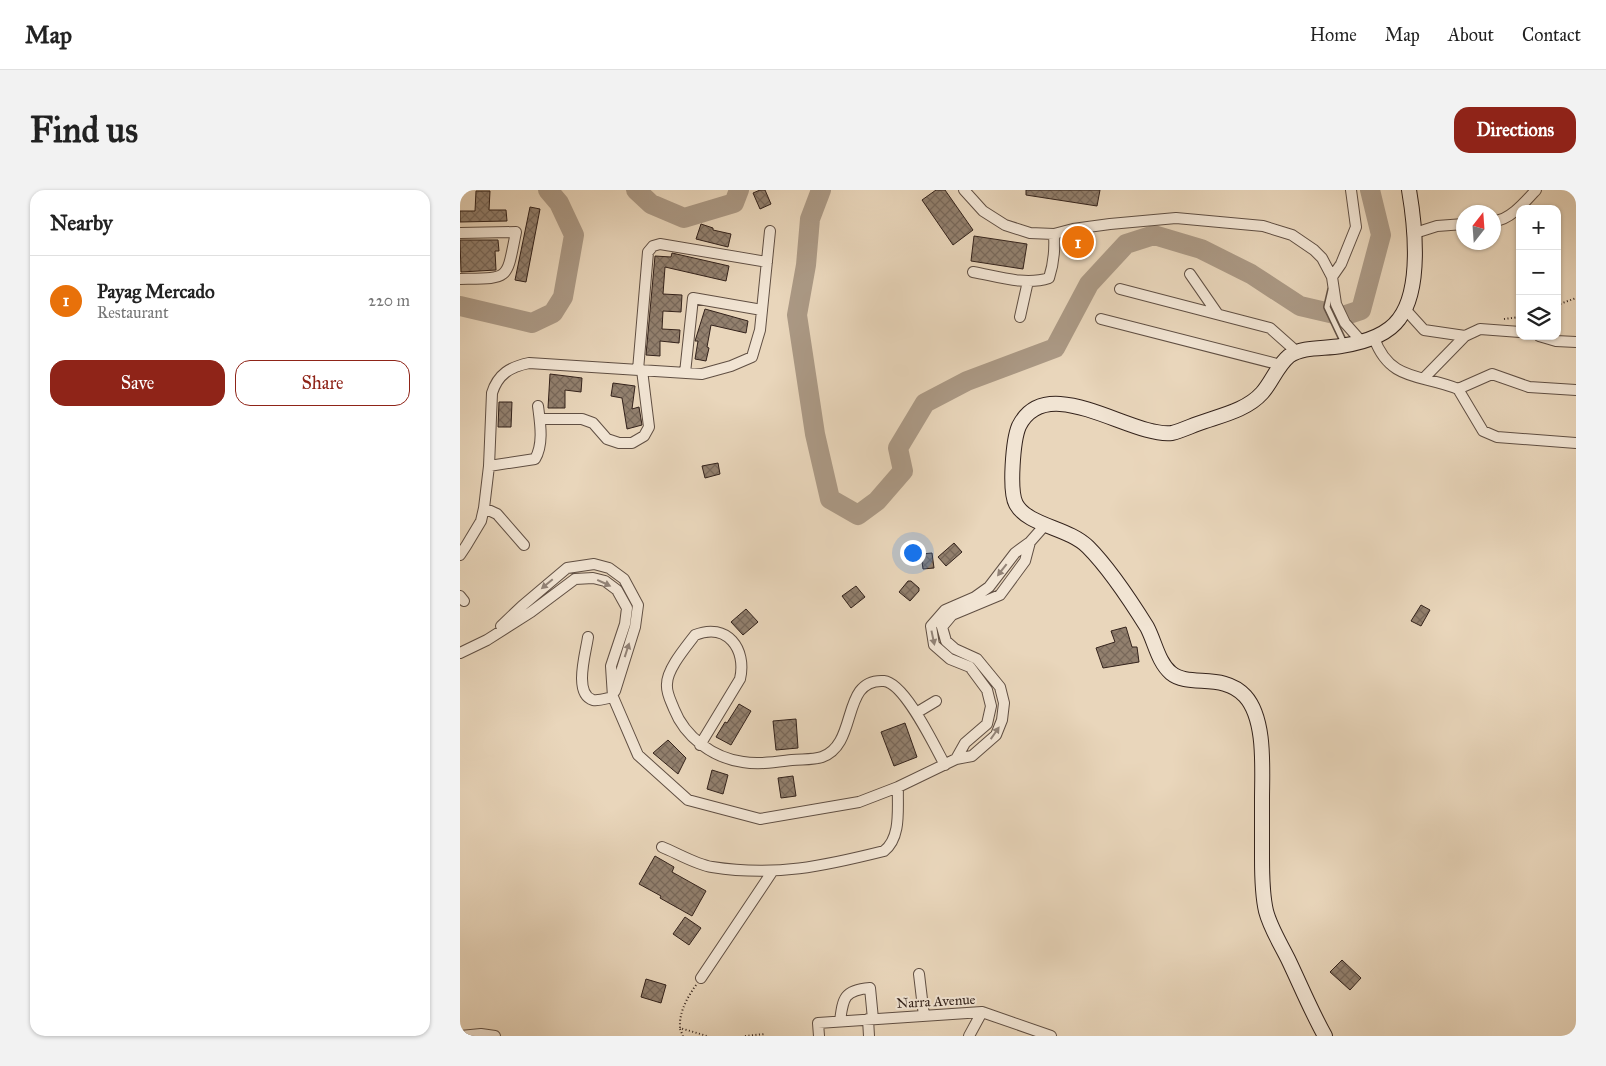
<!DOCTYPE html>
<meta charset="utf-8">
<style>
:root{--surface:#fff;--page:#f2f2f2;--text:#222;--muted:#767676;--line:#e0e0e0;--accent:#8f2418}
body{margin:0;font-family:"IM FELL Great Primer",serif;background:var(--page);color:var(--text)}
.controls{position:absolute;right:15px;top:15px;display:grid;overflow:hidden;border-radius:10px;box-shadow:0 1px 4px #0004}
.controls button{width:45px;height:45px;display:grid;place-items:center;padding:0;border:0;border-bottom:1px solid var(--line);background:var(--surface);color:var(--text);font:25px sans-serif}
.compass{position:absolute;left:996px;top:15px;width:45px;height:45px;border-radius:50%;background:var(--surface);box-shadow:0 1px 4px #0004;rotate:17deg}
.you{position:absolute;left:452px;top:362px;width:18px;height:18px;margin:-12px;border:4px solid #fff;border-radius:50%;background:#1a73e8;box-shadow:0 0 0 8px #1a73e833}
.badge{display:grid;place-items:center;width:32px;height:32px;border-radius:50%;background:var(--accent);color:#fff;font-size:16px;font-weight:700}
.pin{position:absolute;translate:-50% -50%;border:2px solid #fff;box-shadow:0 1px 5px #0006}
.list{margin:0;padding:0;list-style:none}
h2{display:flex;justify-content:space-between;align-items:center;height:65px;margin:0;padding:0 20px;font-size:21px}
h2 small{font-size:16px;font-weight:400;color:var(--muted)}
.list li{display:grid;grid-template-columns:32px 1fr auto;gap:15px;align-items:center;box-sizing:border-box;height:90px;padding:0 20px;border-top:1px solid var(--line)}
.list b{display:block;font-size:19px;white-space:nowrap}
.list p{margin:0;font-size:16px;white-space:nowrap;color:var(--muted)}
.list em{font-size:16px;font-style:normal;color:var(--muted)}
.actions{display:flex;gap:10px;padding:15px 20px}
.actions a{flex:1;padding:11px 0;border:1px solid var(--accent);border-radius:15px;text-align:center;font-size:18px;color:var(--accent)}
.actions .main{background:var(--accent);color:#fff}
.icon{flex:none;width:28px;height:28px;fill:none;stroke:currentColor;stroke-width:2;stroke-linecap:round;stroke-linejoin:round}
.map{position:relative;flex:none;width:1116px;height:846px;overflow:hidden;border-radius:15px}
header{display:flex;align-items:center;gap:30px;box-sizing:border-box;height:70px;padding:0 25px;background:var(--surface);border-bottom:1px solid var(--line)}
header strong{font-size:24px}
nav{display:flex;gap:28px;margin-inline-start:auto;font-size:18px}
.intro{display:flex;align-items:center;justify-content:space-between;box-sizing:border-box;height:120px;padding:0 30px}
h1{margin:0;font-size:35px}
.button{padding:12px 22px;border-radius:15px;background:var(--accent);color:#fff;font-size:18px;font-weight:700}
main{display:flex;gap:30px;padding:0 30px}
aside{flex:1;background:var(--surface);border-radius:15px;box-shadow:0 1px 4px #0004}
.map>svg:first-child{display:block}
</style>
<header>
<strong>Map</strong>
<nav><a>Home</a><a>Map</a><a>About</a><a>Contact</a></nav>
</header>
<div class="intro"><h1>Find us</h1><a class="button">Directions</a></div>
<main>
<aside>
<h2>Nearby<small></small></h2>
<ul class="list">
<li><span class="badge" style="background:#e8710a">1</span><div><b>Payag Mercado</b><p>Restaurant</p></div><em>220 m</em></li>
</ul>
<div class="actions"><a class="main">Save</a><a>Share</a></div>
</aside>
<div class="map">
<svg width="1116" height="846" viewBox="0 0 1116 846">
<defs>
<pattern id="building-cross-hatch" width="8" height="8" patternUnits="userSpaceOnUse" patternTransform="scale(1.25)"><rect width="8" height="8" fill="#92806e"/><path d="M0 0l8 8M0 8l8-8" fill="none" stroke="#78685a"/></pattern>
</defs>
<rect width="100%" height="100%" fill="#e9d6bb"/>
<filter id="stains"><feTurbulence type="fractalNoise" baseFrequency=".004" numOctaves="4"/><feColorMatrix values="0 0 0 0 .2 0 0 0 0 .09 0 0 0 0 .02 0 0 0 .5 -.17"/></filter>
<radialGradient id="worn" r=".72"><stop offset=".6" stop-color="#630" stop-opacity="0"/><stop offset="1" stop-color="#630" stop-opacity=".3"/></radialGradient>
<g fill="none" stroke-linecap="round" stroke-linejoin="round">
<!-- river -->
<path stroke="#ab9985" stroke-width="20" d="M176,0L191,14L224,28L274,13L279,0
M361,0L350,29L346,75L337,125L355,244L370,309L398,325L417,311L443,281L438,258L465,213L507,191L595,158L629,94L666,54L694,45L741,59L791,84L840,116L883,126L901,120L921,45L910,0
M0,116L72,133L93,123L103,107L114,45L99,13L88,0"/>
</g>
<!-- building -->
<path fill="url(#building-cross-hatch)" stroke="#33221b" d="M300,0H305L311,14L300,19L293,3Z
M476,0H485L513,40L493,55L462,10Z
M566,0H640L637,16L566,5Z
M16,1H30L29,20H46L47,31L0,32V21H15Z
M70,17L80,19L66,92L55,90Z
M241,34L253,38V40L271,44L268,57L236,49Z
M631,44L633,57L604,60L603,49Z
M514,46L567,54L563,79L511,71Z
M0,50H38L39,61H35L36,80L1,82Z
M212,63L269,76L266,91L205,77L203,104L222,105L221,122L203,121L202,139L220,140L219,153L200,151V166L186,165L195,66L211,67Z
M245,119L288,131L286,143L251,135L247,157L249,158L246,171L235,169L238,151H235Z
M90,184L122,188L121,202L105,200V218H88Z
M153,193L175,196L172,219L179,217L182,235L167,239L162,208L151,206Z
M39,212H52L51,237H38Z
M258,273L260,284L245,288L242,276Z
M494,353L502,362L486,376L478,367Z
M472,363L474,378L463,379L461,364Z
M448,391H451L459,398V401L450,411L439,402Z
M396,396L405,407L391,418L382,406Z
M961,415L970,420L961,436L951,431Z
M286,419L298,432L283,445L271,432Z
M666,437L672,457H677L679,472L643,478L636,458L655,452L651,441Z
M279,514L291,521L271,555L256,547L265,532L267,533Z
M336,529L338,558L316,560L313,531Z
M445,533L457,567L434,576L421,542Z
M208,550L226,568L218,584L193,563Z
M252,580L268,585L263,604L247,599Z
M333,586L336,606L321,608L318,588Z
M195,666L214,677L212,682L246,701L232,726L200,708L201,706L179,694Z
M225,727L241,738L229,755L213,744Z
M882,770L901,788L890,800L870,782Z
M186,789L206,795L201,813L181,807Z"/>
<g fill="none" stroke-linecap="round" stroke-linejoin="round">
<!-- service casing -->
<g stroke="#604f43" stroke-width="8">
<path id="service" d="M871,100L867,117L885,155"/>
</g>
<!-- minor casing -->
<g stroke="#604f43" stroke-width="12">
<path id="minor" d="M504,0L523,21L545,35L570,43L594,44L613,39L650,34L716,28L803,36L832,45L854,60L862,68L872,87L876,114L885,133L901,151
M1034,31C1050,30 1065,12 1076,0
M0,43L56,42C46,91 51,88 0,89
M955,43L977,36L1004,34
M513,82C536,86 565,96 589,88C594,73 595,60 594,44
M730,84L757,123
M872,87L881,74L896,37L891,0
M660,99L810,138L837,162
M945,119L964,140L1005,146
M560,127L568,91
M641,129L821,175
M1079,146L1096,151L1116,152
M914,148C930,192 961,184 998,199L1023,241L1037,247L1116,253
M178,180L188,62L193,56L200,54L307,72
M225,183L233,108L302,120
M964,188L1005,146L1020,139L1060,142
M998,199L1032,184L1069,197L1116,200
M80,229H122L133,233L147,249L159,253H172L184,246L189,237L182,180
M29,276L75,269C84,254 80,232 78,216
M24,318L37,324L64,355
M0,365L6,356L21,331L24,318L29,276L32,203C38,184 50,177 69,173L242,184L271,176L292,167L300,140L310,41
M0,406L4,411
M41,436L62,416L107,378L134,374L149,378L164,389L178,415L175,437L155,501
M128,447C126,462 113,504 133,510C140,511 147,508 153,507
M0,463L27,450L71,422L115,389L133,388L145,391L157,400L167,418L165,434L151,476L153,507L178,565L228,610L300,629L399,612L438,597L496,569L512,566L536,545L542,530L544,513L540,497L517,469L495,459L486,451L482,437L492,425L540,405L565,371L570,352
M456,523L476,511
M240,555L280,489C287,459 267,432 235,445C226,457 207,479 207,494C206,503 211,511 214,519C225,547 253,568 283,572C299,575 316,572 332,570C342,569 353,570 362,567C399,554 380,488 424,491C445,493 475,557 485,575
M496,569L505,553L527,534L531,516L527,500L510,477L490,469L474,455L471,436L485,420L515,407L529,397L555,363L570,352L585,335
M202,657C217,663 237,675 252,677C315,687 364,676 424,661C442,647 437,617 438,597
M459,784L464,826
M241,788L312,682
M408,829L409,846
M380,831C383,808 384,800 410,798L413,829
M0,846L21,844L35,846
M359,846L358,833L522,822L591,846
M509,846L522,822"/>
</g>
<!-- secondary casing -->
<g stroke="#33221b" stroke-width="16">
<path id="secondary" d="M865,846C851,821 840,794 828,769C820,753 810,737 806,721C802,704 802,685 802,668C802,648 802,628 802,609C802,579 806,529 785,506C763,482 729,498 711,483C698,472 695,452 687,437C672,413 648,377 628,357C608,337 568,336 556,314C549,301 553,250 559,236C587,180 671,248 712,243C720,241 729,237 737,234C758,226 786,221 802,203C812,192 817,176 829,166C843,156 864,159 881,156C901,153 926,147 939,129C962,99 955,35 949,0"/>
</g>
<!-- path -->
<path stroke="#33221b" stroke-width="2" stroke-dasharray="1 2.5" stroke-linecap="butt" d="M1097,115L1116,108
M1044,129L1060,127
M236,795C227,808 219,822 220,838L247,846
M220,839L223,846
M285,846L305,844"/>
<!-- service -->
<use href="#service" stroke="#f1e4d3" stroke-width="5"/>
<!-- minor -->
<use href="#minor" stroke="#f1e4d3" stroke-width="10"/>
<!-- secondary -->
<use href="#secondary" stroke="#f1e4d3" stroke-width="14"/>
</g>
<!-- one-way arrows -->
<defs><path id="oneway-solid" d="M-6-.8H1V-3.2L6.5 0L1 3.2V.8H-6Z" transform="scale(1.25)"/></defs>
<g fill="#928377">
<use href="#oneway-solid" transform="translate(542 380) rotate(128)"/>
<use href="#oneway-solid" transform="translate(144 393) rotate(25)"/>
<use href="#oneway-solid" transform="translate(87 394) rotate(140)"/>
<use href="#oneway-solid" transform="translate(473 448) rotate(78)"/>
<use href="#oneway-solid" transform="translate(167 460) rotate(-72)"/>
<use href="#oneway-solid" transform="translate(535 543) rotate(-55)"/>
</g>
<g text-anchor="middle" stroke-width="4" stroke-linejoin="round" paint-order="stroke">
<!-- street labels -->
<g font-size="14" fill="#33221b" stroke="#f1e4d3">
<text transform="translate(476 811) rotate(-3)" y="5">Narra Avenue</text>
</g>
</g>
<rect width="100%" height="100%" filter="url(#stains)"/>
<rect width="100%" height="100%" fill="url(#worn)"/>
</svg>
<div class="controls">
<button>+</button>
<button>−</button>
<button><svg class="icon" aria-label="layers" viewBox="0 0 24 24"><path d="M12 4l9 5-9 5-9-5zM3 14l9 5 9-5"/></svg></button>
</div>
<svg class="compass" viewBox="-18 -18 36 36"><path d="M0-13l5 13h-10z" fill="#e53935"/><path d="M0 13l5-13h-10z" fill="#767676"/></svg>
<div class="you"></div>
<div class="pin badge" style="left:618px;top:52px;background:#e8710a">1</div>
</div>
</main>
